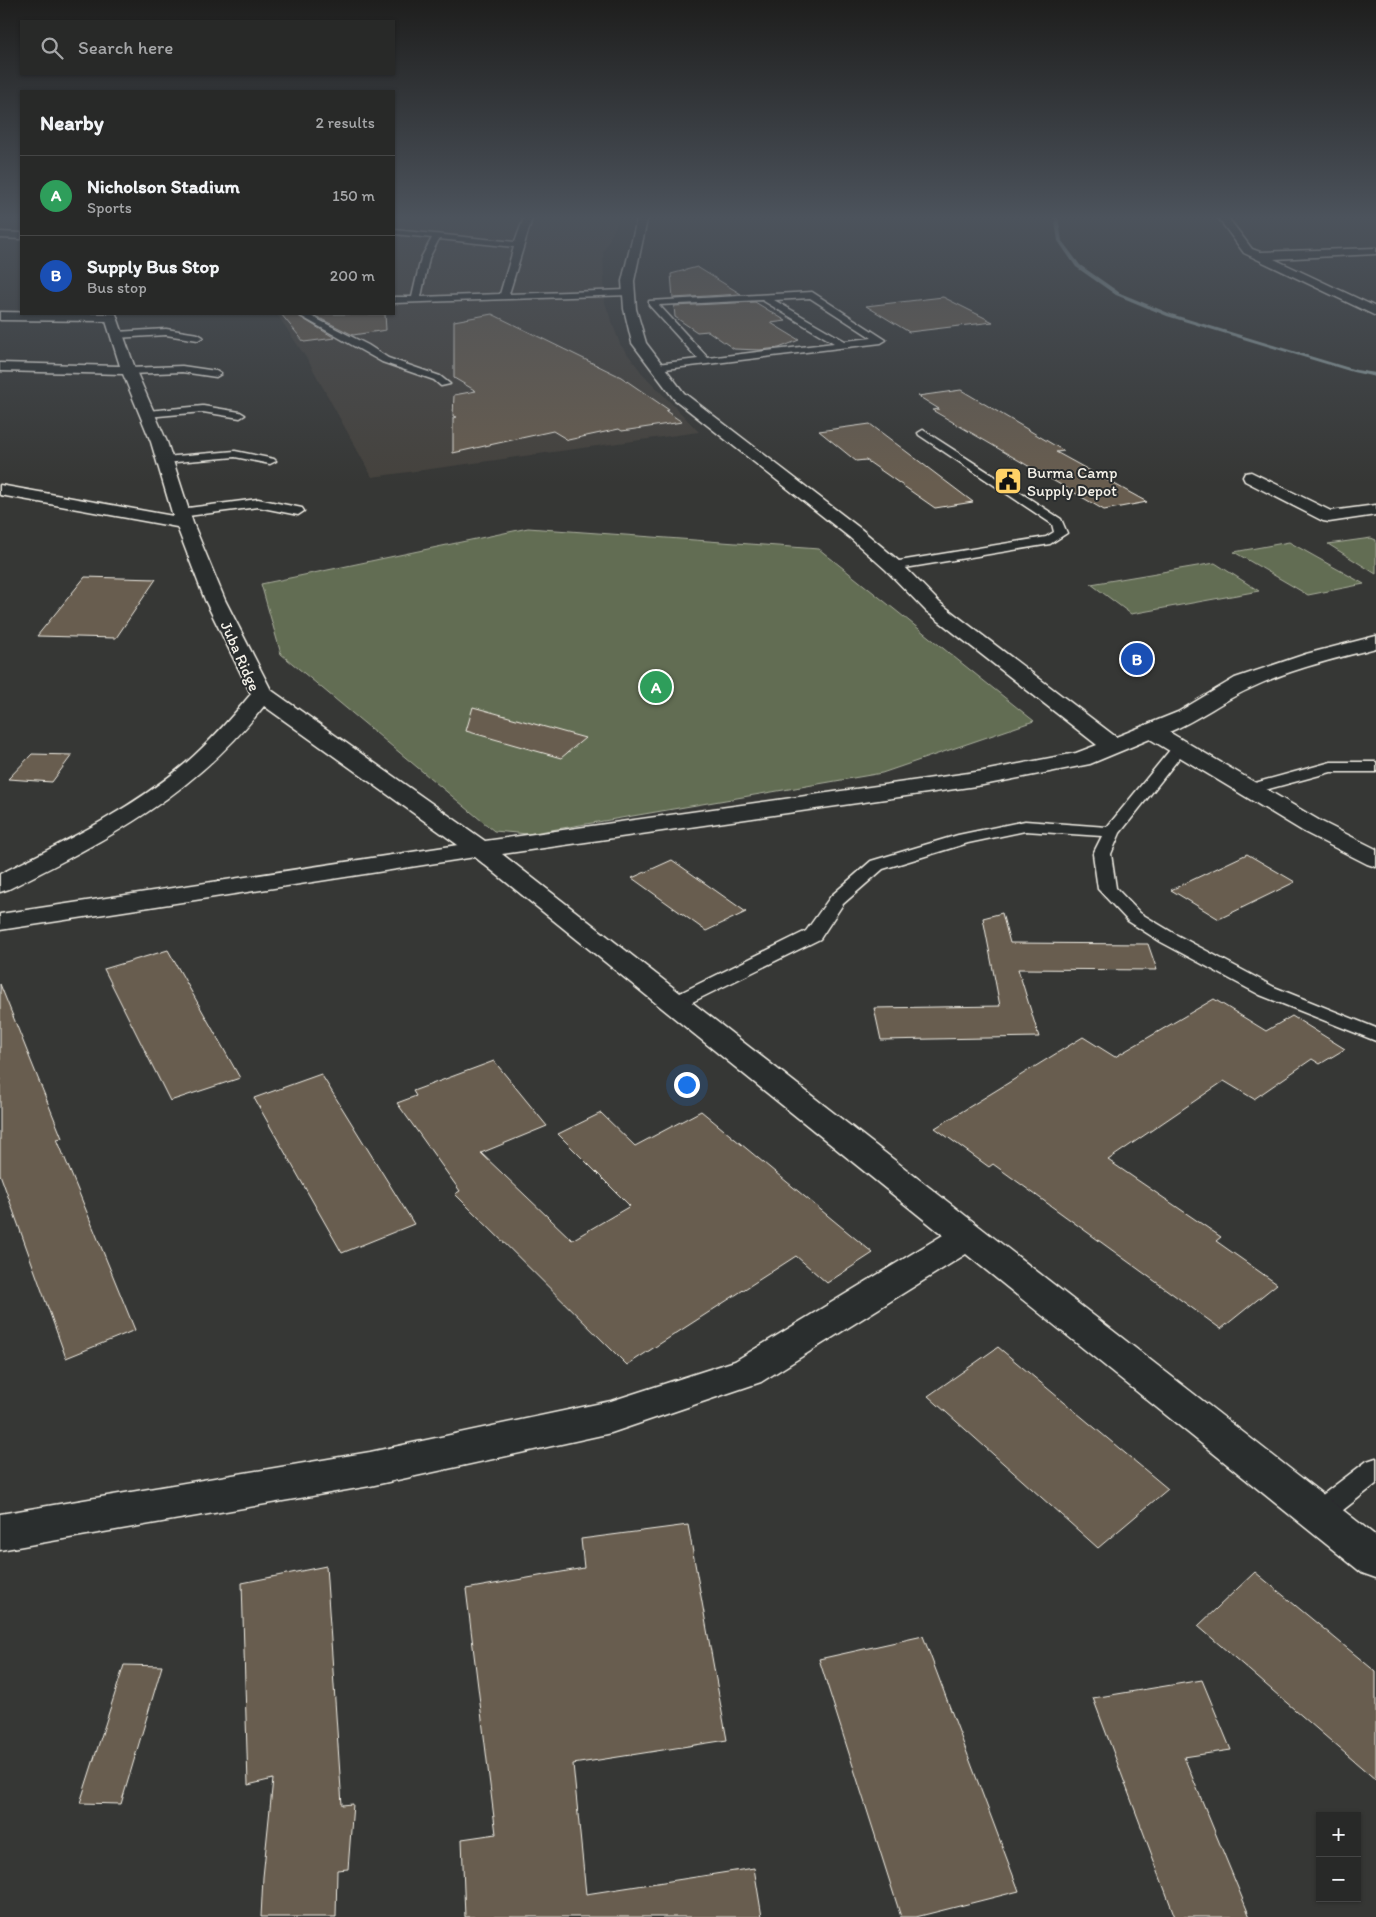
<!DOCTYPE html>
<meta charset="utf-8">
<style>
:root{--surface:#282928;--page:#303130;--text:#f1f3f6;--muted:#a5a6a8;--line:#444545;--accent:#ffd166}
body{margin:0;font-family:Itim,sans-serif;background:var(--page);color:var(--text)}
.controls{position:absolute;right:15px;bottom:15px;display:grid;overflow:hidden;border-radius:0px;box-shadow:0 1px 4px #0004}
.controls button{width:45px;height:45px;display:grid;place-items:center;padding:0;border:0;border-bottom:1px solid var(--line);background:var(--surface);color:var(--text);font:25px sans-serif}
.you{position:absolute;left:686px;top:1084px;width:18px;height:18px;margin:-12px;border:4px solid #fff;border-radius:50%;background:#1a73e8;box-shadow:0 0 0 8px #1a73e833}
.badge{display:grid;place-items:center;width:32px;height:32px;border-radius:50%;background:var(--accent);color:#fff;font-size:16px;font-weight:700}
.pin{position:absolute;translate:-50% -50%;border:2px solid #fff;box-shadow:0 1px 5px #0006}
.list{margin:0;padding:0;list-style:none}
h2{display:flex;justify-content:space-between;align-items:center;height:65px;margin:0;padding:0 20px;font-size:21px}
h2 small{font-size:16px;font-weight:400;color:var(--muted)}
.list li{display:grid;grid-template-columns:32px 1fr auto;gap:15px;align-items:center;box-sizing:border-box;height:80px;padding:0 20px;border-top:1px solid var(--line)}
.list b{display:block;font-size:19px;white-space:nowrap}
.list p{margin:0;font-size:16px;white-space:nowrap;color:var(--muted)}
.list em{font-size:16px;font-style:normal;color:var(--muted)}
.icon{flex:none;width:28px;height:28px;fill:none;stroke:currentColor;stroke-width:2;stroke-linecap:round;stroke-linejoin:round}
.map{position:relative;flex:none;width:1376px;height:1917px;overflow:hidden}
.search{position:absolute;background:var(--surface);box-shadow:0 1px 4px #0004;left:20px;top:20px;width:375px;height:55px;display:flex;align-items:center;gap:12px;box-sizing:border-box;padding:0 18px;border-radius:0px;color:var(--muted);font-size:19px}
.panel{position:absolute;background:var(--surface);box-shadow:0 1px 4px #0004;left:20px;top:90px;width:375px;height:225px;border-radius:0px}
.map>svg:first-child{display:block}
</style>
<div class="map">
<svg width="1376" height="1917" viewBox="0 0 1376 1917">
<rect width="100%" height="100%" fill="#363735"/>
<filter id="ink" filterUnits="userSpaceOnUse"><feTurbulence type="fractalNoise" baseFrequency=".02" numOctaves="2"/><feDisplacementMap in="SourceGraphic" scale="10" xChannelSelector="R" yChannelSelector="G"/><feConvolveMatrix kernelMatrix="1 2 1 2 8 2 1 2 1" color-interpolation-filters="sRGB"/></filter>
<g filter="url(#ink)">
<!-- built -->
<path fill="#45423d" d="M394,215H621L603,253L605,303L620,344L642,373L699,432L372,477L309,362L277,314H394Z"/>
<!-- green -->
<path fill="#626d53" stroke="#abaf9e" d="M528,528L819,549L1034,721L882,773L528,834L494,831L281,654L261,584Z
M1371,538L1376,540V574L1328,544Z
M1289,542L1364,584L1308,595L1234,552Z
M1215,563L1259,591L1131,614L1091,584Z"/>
<g fill="none" stroke-linecap="round" stroke-linejoin="round">
<!-- stream -->
<path fill="#90a0a0" fill-rule="evenodd" d="M1054,215H1058L1062,241L1080,265L1120,293L1171,314L1356,370L1376,373V377L1353,372L1167,316L1116,295L1076,267L1058,241Z"/>
</g>
<!-- building -->
<path fill="#685d4f" stroke="#f4f1e8" d="M697,267L741,294L673,298L671,274Z
M943,297L993,322L909,332L866,306Z
M755,302L786,321L771,323L799,340L779,348L760,350L734,349L708,331L697,332L675,317L674,306Z
M281,314H295L335,338L304,342Z
M311,314H385L386,330L353,335Z
M492,314L621,377L669,410L666,411L682,422L622,431L619,429L568,440L553,431L453,453V418L457,417L453,416L454,395L476,391L454,378V321Z
M961,390L1064,451L1056,452L1147,502L1104,510L932,410L939,409L918,396Z
M870,424L973,502L935,508L866,460L856,461L819,431Z
M85,577L156,579L116,638L37,636Z
M473,707L585,738L561,758L466,731Z
M32,754L72,755L52,782L8,779Z
M1247,854L1295,882L1219,919L1171,890Z
M672,860L746,912L706,931L632,878Z
M1002,913L1010,943L1148,944L1157,970L1018,969L1039,1037L881,1040L874,1008L1000,1006L983,918Z
M168,950L240,1078L170,1101L104,969Z
M0,984L62,1138L57,1139L135,1330L66,1358L0,1174Z
M1214,999L1266,1031L1292,1016L1345,1049L1320,1064L1312,1059L1254,1099L1224,1081L1108,1160L1221,1237L1216,1241L1277,1284L1221,1329L993,1164L989,1167L935,1128L1083,1037L1115,1057Z
M494,1061L547,1126L481,1153L572,1240L630,1206L558,1134L601,1113L635,1146L701,1111L873,1253L827,1283L796,1256L627,1365L455,1194L460,1191L397,1103L416,1096L413,1091Z
M321,1074L414,1224L342,1253L254,1098Z
M998,1347L1168,1489L1098,1548L928,1396Z
M688,1525L727,1740L573,1764L586,1894L754,1868L762,1917H465L462,1839L496,1834L466,1589L584,1568L581,1539Z
M326,1566L342,1805L353,1804L348,1869L337,1870L336,1917H261L263,1877L273,1779L248,1785L242,1583Z
M1255,1572L1376,1672V1780L1198,1626Z
M923,1636L1019,1891L916,1917H901L819,1659Z
M124,1665L162,1666L121,1804L80,1803Z
M1202,1680L1231,1750L1184,1757L1250,1917H1175L1093,1698Z"/>
<g fill="none" stroke-linecap="round" stroke-linejoin="round">
<!-- service casing -->
<g stroke="#f4f1e8" stroke-width="3">
<path id="service" d="M525,215H533L509,294L627,290L630,291V295L394,303V297H412L421,258L432,238L394,234V230L515,242ZM439,239L514,247L500,294L421,297L429,258Z
M812,292L886,340L881,343L657,370L652,367L657,364L698,359L649,305V301ZM810,298L872,338L845,341L774,300ZM762,300L834,343L708,358L659,305Z
M297,314H307L368,345L388,358L440,376L450,384L441,386L434,380L382,362Z
M166,329L198,334L203,337L198,340L166,335L116,338L111,335L116,332Z
M182,366L216,371L221,374L216,377L182,372L129,374L124,371L129,368Z
M203,406L240,412L245,415L240,418L203,412L147,417L142,414L147,411Z
M923,430L1061,519L1067,533L1050,544L893,570L888,569L887,566L888,563L893,562L1046,537L1054,532L1052,524L919,435L918,433Z
M235,451L274,459L276,461L270,464L235,457L164,463L158,460L164,457Z
M258,499L302,508L304,511L298,515L258,507L180,517L174,513L180,509Z
M1179,743L1187,748L1120,833L1111,854L1116,888L1140,913L1175,934L1274,987L1376,1028V1041L1260,995L1161,942L1128,921L1098,889L1093,854L1102,836L1025,831L968,843L883,869L843,904L820,939L682,1007L675,1009L668,1007L665,1003L668,999L806,931L831,896L871,861L958,835L1025,821L1107,827L1174,745Z
M1331,762H1376V772H1331L1250,794L1242,789L1244,786Z
M1376,1458V1484L1328,1522L1318,1526L1308,1522L1304,1514L1308,1506L1367,1461Z"/>
</g>
<!-- minor casing -->
<g stroke="#f4f1e8" stroke-width="3">
<path id="minor" d="M638,215H648L634,281L636,309L646,343L684,393L861,529L900,562L940,603L1116,737L1178,712L1235,678L1306,654L1376,636V648C1334,659 1290,669 1251,688C1222,701 1198,720 1169,732L1322,822L1376,849V867L1367,864L1304,832L1150,739L1090,764L983,785L502,854L1376,1536V1578L1362,1573L966,1254L761,1382L611,1433L370,1486L0,1550V1514L370,1452L611,1401L735,1361L943,1235L475,857L0,930V914L458,845L264,706C192,796 110,838 9,889L0,892V874C64,842 131,810 186,763C210,742 231,718 251,694L205,600L177,527L0,495V485L173,516L151,442L123,374L0,371V363L120,366L106,321L0,320V312L116,314L136,371L167,442L193,523L225,600L271,690L485,841L983,771L1076,753L1097,745L926,611L886,570L849,537L674,399L632,343L624,309L622,281Z
M1216,215H1226L1252,249L1260,252L1376,248V254L1274,259L1376,307V316L1244,253Z
M0,232L21,233V239L0,238Z
M1251,472L1331,511L1376,505V515L1329,522L1323,521L1245,481L1243,477L1245,473Z"/>
</g>
<!-- service -->
<use href="#service" fill="#2a2d2e" fill-rule="evenodd"/>
<!-- minor -->
<use href="#minor" fill="#2a2d2e" fill-rule="evenodd"/>
</g>
</g>
<!-- sky -->
<linearGradient id="sky" x2="0" y2="1"><stop stop-color="#1e1e1d"/><stop offset="0.45" stop-color="#4c535c"/><stop offset="1" stop-color="#4c535c" stop-opacity="0"/></linearGradient>
<rect width="1376" height="483" fill="url(#sky)"/>
<!-- icons -->
<defs>
<g id="civic-square" transform="scale(1.4375)"><rect x="-9" y="-9" width="18" height="18" rx="4" fill="#ffd166" stroke="#2a2d2e"/><path d="M-.6-6.5H3V-4.5H.6V-3L4-1V1h2V6H-6V1h2V-1L-.6-3ZM-1.2 2.5V6h2.4V2.5Z" fill="#111"/></g>
</defs>
<g fill-rule="evenodd">
<use href="#civic-square" x="1008" y="481"/>
</g>
<g text-anchor="middle" stroke-width="4" stroke-linejoin="round" paint-order="stroke">
<!-- far-poi labels -->
<g font-size="16" fill="#f4f1e8" stroke="#2a2d2e" text-anchor="start">
<text x="1027" y="478">Burma Camp<tspan x="1027" dy="18">Supply Depot</tspan></text>
</g>
<!-- far-street labels -->
<g font-size="16" fill="#f4f1e8" stroke="#2a2d2e">
<text transform="translate(241 656) rotate(66)" y="6">Juba Ridge</text>
</g>
</g>
</svg>
<div class="controls">
<button>+</button>
<button>−</button>
</div>
<div class="you"></div>
<div class="pin badge" style="left:656px;top:687px;background:#2e9e5b">A</div>
<div class="pin badge" style="left:1137px;top:659px;background:#1a4fb4">B</div>
<div class="search"><svg class="icon" aria-label="search" viewBox="0 0 24 24"><circle cx="10" cy="10" r="6"/><path d="M15 15l6 6"/></svg>Search here</div>
<section class="panel">
<h2>Nearby<small>2 results</small></h2>
<ul class="list">
<li><span class="badge" style="background:#2e9e5b">A</span><div><b>Nicholson Stadium</b><p>Sports</p></div><em>150 m</em></li>
<li><span class="badge" style="background:#1a4fb4">B</span><div><b>Supply Bus Stop</b><p>Bus stop</p></div><em>200 m</em></li>
</ul>
</section>
</div>
